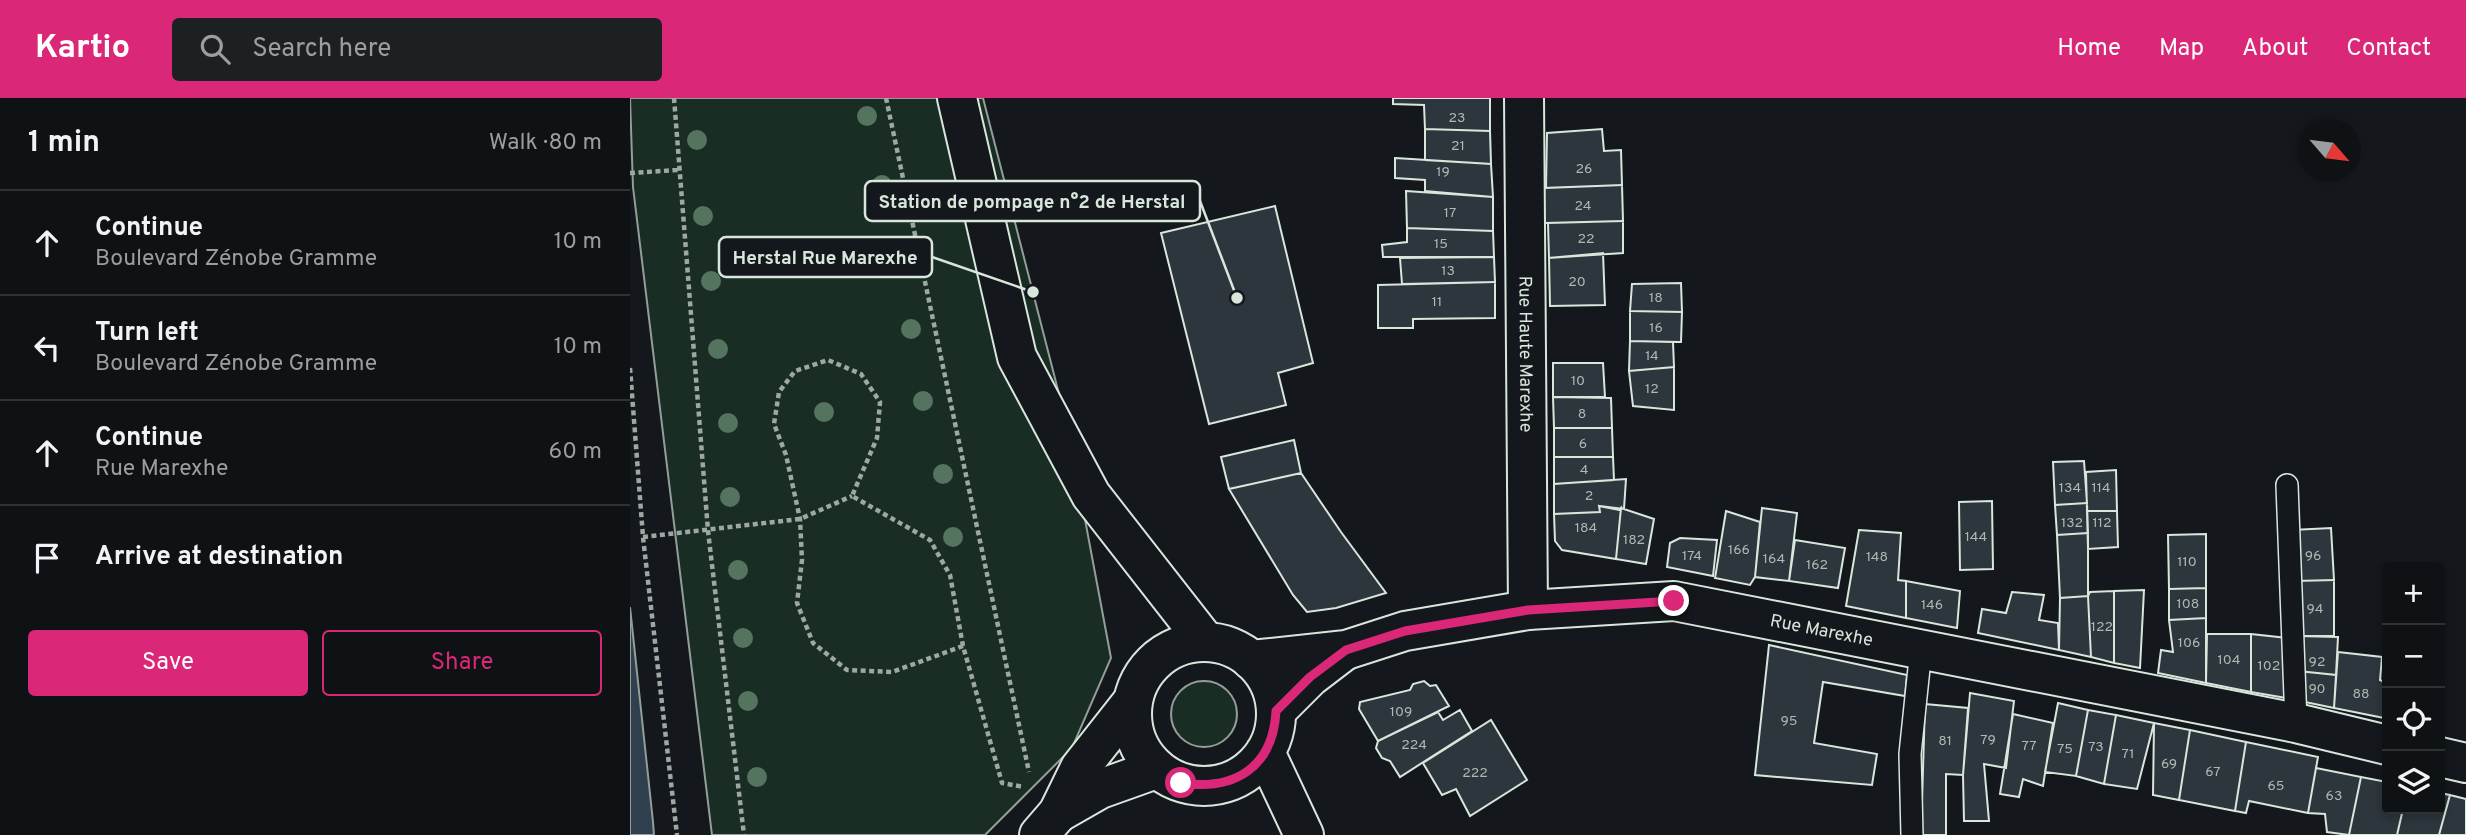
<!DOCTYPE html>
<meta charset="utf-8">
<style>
:root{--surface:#0f1215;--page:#1d2022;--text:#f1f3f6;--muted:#9b9ea0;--line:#2f3234;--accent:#db2777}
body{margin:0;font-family:Overpass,sans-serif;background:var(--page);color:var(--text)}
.controls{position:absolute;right:21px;bottom:21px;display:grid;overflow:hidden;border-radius:7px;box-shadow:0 4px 10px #0003}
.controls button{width:63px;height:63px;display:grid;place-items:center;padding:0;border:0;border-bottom:2px solid var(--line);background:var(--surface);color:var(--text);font:35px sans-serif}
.compass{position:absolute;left:1668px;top:21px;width:63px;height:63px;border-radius:50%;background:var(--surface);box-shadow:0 4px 10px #0003;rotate:118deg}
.stop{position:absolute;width:21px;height:21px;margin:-16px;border:5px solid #db2777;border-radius:50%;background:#fff}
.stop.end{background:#db2777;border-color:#fff;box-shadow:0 2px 7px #0008}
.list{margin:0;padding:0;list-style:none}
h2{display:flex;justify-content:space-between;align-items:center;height:91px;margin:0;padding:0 28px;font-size:30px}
h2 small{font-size:23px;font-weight:400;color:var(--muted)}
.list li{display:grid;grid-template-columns:46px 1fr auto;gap:21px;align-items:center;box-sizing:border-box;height:105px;padding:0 28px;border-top:2px solid var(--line)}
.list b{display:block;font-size:26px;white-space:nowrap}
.list p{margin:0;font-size:23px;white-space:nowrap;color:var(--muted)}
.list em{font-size:23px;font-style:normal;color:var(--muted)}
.actions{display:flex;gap:14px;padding:21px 28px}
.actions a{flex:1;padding:16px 0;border:2px solid var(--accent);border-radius:7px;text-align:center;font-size:24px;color:var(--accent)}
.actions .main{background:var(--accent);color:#fff}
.icon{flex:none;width:38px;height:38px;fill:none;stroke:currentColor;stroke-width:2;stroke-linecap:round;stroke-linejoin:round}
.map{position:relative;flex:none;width:1836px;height:737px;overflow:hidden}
header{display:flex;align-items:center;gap:42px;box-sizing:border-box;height:98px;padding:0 35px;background:var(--accent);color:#fff}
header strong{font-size:33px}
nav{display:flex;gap:38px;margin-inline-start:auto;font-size:24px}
.search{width:490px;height:63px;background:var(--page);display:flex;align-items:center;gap:18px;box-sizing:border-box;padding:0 24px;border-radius:7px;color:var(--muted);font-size:26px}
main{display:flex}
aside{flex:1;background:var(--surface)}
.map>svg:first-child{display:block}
</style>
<header>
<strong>Kartio</strong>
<div class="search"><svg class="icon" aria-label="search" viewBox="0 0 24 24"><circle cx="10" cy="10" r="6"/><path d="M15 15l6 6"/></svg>Search here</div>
<nav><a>Home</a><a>Map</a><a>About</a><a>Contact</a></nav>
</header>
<main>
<aside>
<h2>1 min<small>Walk · 80 m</small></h2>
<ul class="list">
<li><svg class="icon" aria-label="ahead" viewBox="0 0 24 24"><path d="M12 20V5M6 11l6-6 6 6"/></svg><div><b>Continue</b><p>Boulevard Zénobe Gramme</p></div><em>10 m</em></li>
<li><svg class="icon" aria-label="left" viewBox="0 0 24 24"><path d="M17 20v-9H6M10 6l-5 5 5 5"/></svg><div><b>Turn left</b><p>Boulevard Zénobe Gramme</p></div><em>10 m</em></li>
<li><svg class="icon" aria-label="ahead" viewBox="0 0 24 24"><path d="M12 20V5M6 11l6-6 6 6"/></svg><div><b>Continue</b><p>Rue Marexhe</p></div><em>60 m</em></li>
<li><svg class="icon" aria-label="arrive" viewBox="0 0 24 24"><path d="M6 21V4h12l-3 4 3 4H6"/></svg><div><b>Arrive at destination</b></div></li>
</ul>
<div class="actions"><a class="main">Save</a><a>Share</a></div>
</aside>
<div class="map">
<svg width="1836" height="737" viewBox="0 0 1836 737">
<rect width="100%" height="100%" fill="#14181c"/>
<!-- green -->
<path fill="#1a2d24" stroke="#939e99" stroke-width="2" d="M0,0H353L438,331L481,560L442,650L355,737H82L3,89Z
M541 616a33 33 0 1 1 66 0a33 33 0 1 1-66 0Z"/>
<!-- water -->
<path fill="#2f3f4d" stroke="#939e99" stroke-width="2" d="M0,509L23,724L24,737H0Z"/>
<!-- building -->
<path fill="#2c363c" stroke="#d8e6dc" stroke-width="2" d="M763,0H860V33L795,31L794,7L763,6Z
M795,31L860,33L861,66L795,62Z
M972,31L974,53L991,52L992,87L916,90L917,35Z
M765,60L861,66L863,99L795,93V82L765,80Z
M992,87L993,123L914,125L913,90Z
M776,93L863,99V133L777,130Z
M645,108L683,265L648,275L656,307L579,326L531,135Z
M993,123V155L919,160L918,125Z
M777,130L863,133L864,159H753L752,147L777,144Z
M973,155L975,207L920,208L919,160Z
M864,159L865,184L772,186L770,160Z
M865,184V220L783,221V230H748V187Z
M1051,185L1052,214L1000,213L1002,186Z
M1000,213L1052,214L1051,244L1000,243Z
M1000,243L1043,244L1044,269L999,273Z
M923,265H973L975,299H923Z
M1044,269V312L1003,308L999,273Z
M923,299L981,300L982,330H924Z
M924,330H982L983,359H924Z
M664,342L671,375L599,391L591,359Z
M924,359H983L984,382L924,386Z
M1454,363L1457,405L1425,407L1423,364Z
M1486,372L1487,413H1457L1456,374Z
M671,375L711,434L756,495L706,510L677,514L663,497L599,391Z
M996,381L994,411L969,408L970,414L924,416V386Z
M1362,403L1363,471L1330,472L1329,404Z
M1457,405L1458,435L1427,437L1425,407Z
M969,408L989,412L991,410L986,461L932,452L925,443L924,416L970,414Z
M991,410L1024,421L1016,466L986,461Z
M1132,410L1167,415L1159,483L1125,479Z
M1096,413L1130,424L1125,479L1120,487L1085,480Z
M1457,413H1487L1488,449L1458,451Z
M1701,430L1704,482L1665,483L1662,432Z
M1229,432L1271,435L1268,482L1276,483V520L1216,508Z
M1458,435V498L1430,500L1427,437Z
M1576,436V490L1539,491L1538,437Z
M1050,440L1087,442L1083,478L1037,469L1040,445Z
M1165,442L1215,450L1208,490L1159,483Z
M1704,482V538H1667L1665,483Z
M1276,483L1330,493L1327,530L1276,520Z
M1576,490V520L1539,522V491Z
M1514,492L1510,570L1484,565V493Z
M1484,493V565L1461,559L1458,498L1460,494Z
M1382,494L1414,497L1409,522L1428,525L1429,552L1348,535L1352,511L1376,515Z
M1458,498L1461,559L1429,552L1430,500Z
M1576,520V585L1528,575L1531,552L1543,554L1539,522Z
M1577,536H1621V594L1576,585Z
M1621,536L1657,540L1656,600L1621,594Z
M1667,538L1708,539L1706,577L1668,573Z
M1139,547L1277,577L1275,598L1193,584L1184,645L1247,656L1242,687L1125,677Z
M1708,554L1752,559L1750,582L1757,585L1754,620L1704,610Z
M1752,559H1757V585L1750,582Z
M1668,573L1706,577L1704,610L1670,603Z
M794,583L800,588L806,587L819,608L748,643L729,611L730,604L780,592L783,586Z
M1340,595L1384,603L1376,670L1354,666L1359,723H1334L1333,677Z
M1428,605L1458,612L1446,678L1415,674Z
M1295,606L1338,610L1333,677L1316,676V737H1291Z
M830,612L842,633L770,679L760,663L752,660L746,650L748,643L808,614L813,622Z
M1458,612L1486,617L1474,686L1446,678Z
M1383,616L1423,625L1413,688L1393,681L1389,699L1370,696Z
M1486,617L1524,625L1507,691L1474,686Z
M861,622L897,682L840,718L826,691L812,697L793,665Z
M1524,625L1560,632L1549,702L1523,697Z
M1560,632L1616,644L1605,713L1549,702Z
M1616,644L1688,659L1678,715L1619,703L1616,715L1605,713Z
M1686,670L1731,679L1719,737L1697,734L1695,716L1678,715Z
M1731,679L1757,684V711H1773L1767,737H1719Z
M1810,695L1820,697L1809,737H1767L1773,711H1810Z
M1820,697L1836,701V737H1809Z"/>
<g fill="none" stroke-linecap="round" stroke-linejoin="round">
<!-- service casing -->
<g stroke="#d8e6dc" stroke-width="24">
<path id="service" d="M1657,387L1666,625
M1282,737L1280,656L1291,551"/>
</g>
<!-- minor casing -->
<g stroke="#d8e6dc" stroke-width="42">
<g id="minor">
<path d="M327,0L387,259L461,397L575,543"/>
<path id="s1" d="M894,0L898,512"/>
<path id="s2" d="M621,562L716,552L775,533L898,512L1044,503L1666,625L1757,647"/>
<path d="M646,613L680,579L714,553"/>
<path d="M1810,659L1836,665"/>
<path d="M428,715L470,691L526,671"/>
<path d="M409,737L428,715L450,670L502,604"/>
</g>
</g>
<!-- secondary casing -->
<g stroke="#d8e6dc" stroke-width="42">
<path id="secondary" d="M502 616a72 72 0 1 1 144 0a72 72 0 1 1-144 0Z
M635,654L674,737"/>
</g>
<!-- path -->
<path stroke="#9da8a2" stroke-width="4.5" stroke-dasharray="5 3.5" stroke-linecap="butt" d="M44,0L78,433L114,737
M256,0L399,674
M0,75L48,72
M0,270L13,439L47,737
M13,439L170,421L222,398
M333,548L262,574L217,572L183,545L167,505L172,462L170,421L156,357L144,326L149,294L165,273L198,262L231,276L250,304L247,340L222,398L300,442L320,477L333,548L372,685L394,689"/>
<!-- service -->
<use href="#service" stroke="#14181c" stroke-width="21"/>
<!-- minor -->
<use href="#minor" stroke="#14181c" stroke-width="38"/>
<!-- secondary -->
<use href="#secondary" stroke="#14181c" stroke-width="38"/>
</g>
<!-- trees -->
<g fill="#55745f">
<circle cx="237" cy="18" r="10"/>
<circle cx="67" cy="42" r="10"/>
<circle cx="252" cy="87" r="10"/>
<circle cx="73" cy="118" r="10"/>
<circle cx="81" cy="183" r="10"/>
<circle cx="281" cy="231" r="10"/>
<circle cx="88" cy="251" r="10"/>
<circle cx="293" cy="303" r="10"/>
<circle cx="194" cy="314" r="10"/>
<circle cx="98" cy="325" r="10"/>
<circle cx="313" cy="376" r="10"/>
<circle cx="100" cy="399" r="10"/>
<circle cx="323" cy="439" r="10"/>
<circle cx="108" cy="472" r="10"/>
<circle cx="113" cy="540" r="10"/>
<circle cx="118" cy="603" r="10"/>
<circle cx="127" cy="679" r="10"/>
</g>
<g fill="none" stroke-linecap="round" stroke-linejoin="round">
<!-- route -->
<path stroke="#db2777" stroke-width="9" d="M551,685C604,693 643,670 646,613L680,579L716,552L775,533L898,512L1044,503"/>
</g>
<g text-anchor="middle" stroke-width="5" stroke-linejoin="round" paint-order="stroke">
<!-- number labels -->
<g font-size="14" fill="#adbab4">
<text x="827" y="24">23</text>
<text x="828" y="52">21</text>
<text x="954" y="75">26</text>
<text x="813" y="78">19</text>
<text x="953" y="112">24</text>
<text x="820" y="119">17</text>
<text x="956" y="145">22</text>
<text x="811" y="150">15</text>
<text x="818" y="177">13</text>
<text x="947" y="188">20</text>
<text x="1026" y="204">18</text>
<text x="807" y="208">11</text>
<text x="1026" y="234">16</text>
<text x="1022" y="262">14</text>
<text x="948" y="287">10</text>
<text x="1022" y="295">12</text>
<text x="952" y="320">8</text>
<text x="953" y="350">6</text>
<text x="954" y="376">4</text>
<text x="1440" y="394">134</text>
<text x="1471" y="394">114</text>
<text x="959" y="402">2</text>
<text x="1442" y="429">132</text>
<text x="1472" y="429">112</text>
<text x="956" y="434">184</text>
<text x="1346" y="443">144</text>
<text x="1004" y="446">182</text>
<text x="1109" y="456">166</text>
<text x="1062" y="462">174</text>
<text x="1683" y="462">96</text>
<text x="1247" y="463">148</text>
<text x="1144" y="465">164</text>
<text x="1557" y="468">110</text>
<text x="1187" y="471">162</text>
<text x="1558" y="510">108</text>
<text x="1302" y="511">146</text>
<text x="1685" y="515">94</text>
<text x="1472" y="533">122</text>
<text x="1559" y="549">106</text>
<text x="1599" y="566">104</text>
<text x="1687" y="568">92</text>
<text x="1639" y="572">102</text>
<text x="1687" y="595">90</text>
<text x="1731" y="600">88</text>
<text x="771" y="618">109</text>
<text x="1159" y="627">95</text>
<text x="1358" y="646">79</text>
<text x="1315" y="647">81</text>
<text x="784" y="651">224</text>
<text x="1399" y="652">77</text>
<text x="1466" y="653">73</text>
<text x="1435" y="655">75</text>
<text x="1498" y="660">71</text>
<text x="1539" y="670">69</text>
<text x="1583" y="678">67</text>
<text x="845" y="679">222</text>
<text x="1646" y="692">65</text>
<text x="1704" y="702">63</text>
</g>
<!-- street labels -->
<g font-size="18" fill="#d8e6dc" stroke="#14181c">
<text dy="6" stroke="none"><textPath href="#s1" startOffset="256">Rue Haute Marexhe</textPath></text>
<text dy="6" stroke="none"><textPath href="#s2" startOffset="579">Rue Marexhe</textPath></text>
</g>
</g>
<!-- callouts -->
<path fill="none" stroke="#d8e6dc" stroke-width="2.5" d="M607 200L570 103M403 194L302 159"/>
<g fill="#d8e6dc" stroke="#14181c" stroke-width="2.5">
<circle cx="607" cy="200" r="7"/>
<circle cx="403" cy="194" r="7"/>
</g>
<g fill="#14181c" stroke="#d8e6dc" stroke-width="2.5">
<rect x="235" y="83" width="335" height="40" rx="7"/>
<rect x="89" y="139" width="213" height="40" rx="7"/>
</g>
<g font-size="19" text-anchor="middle" font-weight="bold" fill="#d8e6dc">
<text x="402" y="110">Station de pompage n°2 de Herstal</text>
<text x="195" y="166">Herstal Rue Marexhe</text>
</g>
</svg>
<div class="controls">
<button>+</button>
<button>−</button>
<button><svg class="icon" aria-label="locate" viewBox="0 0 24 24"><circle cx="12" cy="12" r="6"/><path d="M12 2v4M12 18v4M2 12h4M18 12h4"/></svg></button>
<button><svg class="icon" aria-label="layers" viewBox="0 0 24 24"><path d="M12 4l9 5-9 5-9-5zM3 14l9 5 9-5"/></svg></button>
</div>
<svg class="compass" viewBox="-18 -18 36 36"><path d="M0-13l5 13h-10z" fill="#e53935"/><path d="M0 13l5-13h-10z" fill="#9b9ea0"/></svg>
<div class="stop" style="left:551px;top:685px"></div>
<div class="stop end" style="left:1044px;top:503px"></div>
</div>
</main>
